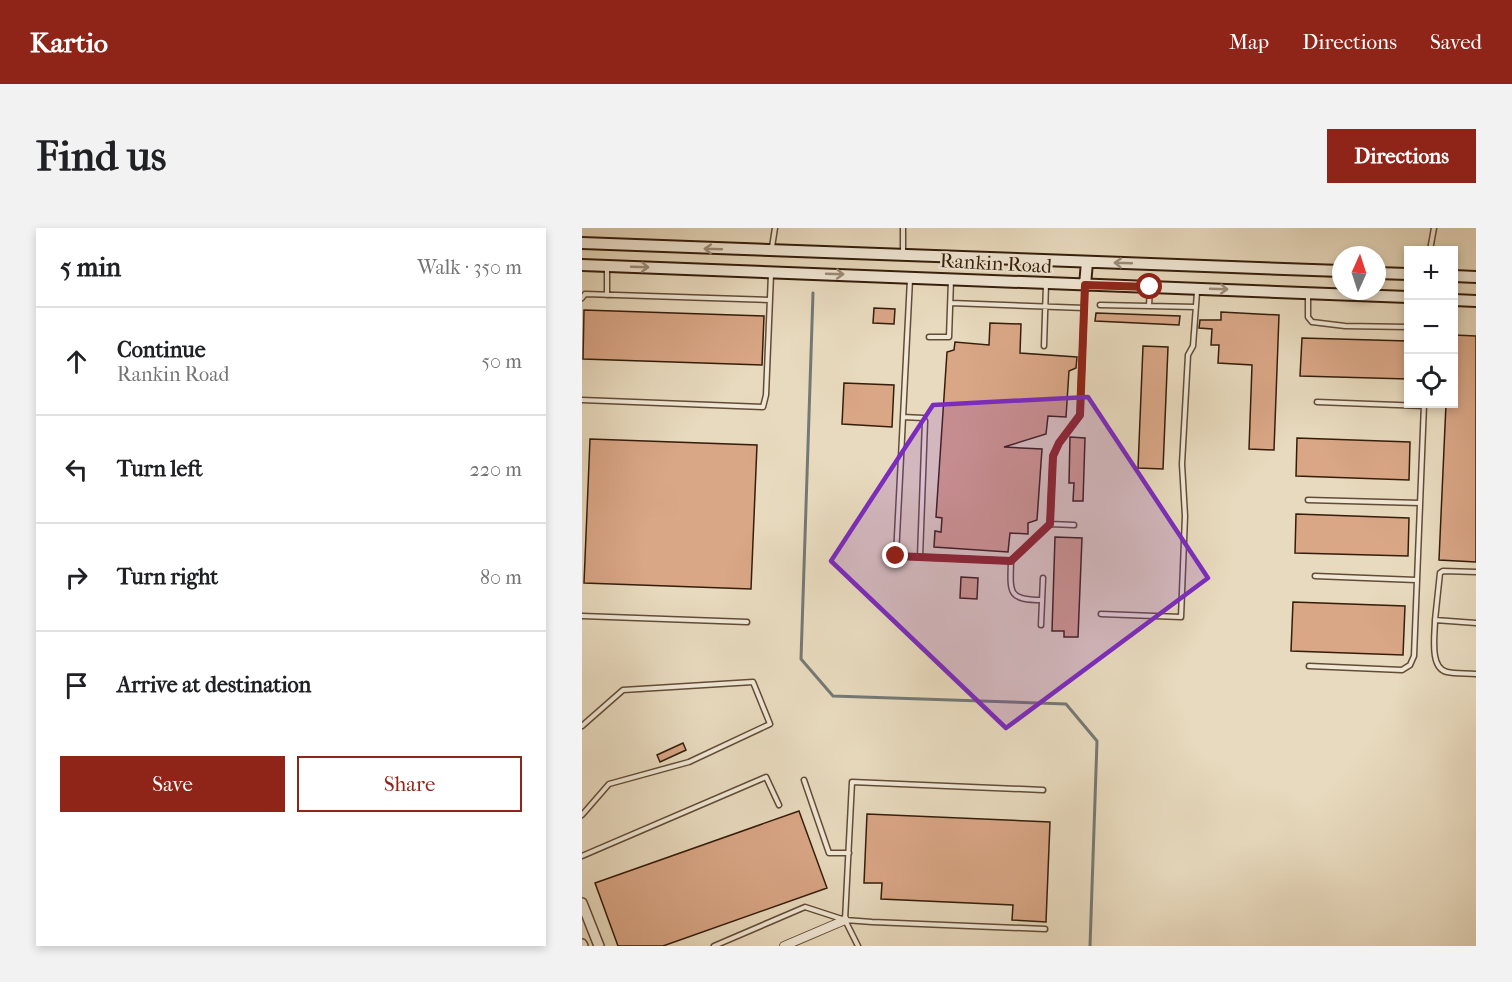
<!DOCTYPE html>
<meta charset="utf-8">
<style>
:root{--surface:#fff;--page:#f2f2f2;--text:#202124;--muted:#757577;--line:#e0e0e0;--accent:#8f2418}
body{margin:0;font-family:"IM FELL French Canon",serif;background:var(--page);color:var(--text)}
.controls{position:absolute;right:18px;top:18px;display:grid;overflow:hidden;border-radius:0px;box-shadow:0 3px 9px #0003}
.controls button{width:54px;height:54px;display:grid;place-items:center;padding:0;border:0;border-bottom:2px solid var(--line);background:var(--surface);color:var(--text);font:30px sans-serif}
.compass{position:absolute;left:750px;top:18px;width:54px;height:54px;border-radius:50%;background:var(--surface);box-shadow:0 3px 9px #0003;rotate:3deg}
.stop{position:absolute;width:18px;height:18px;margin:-14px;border:4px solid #8f2418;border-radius:50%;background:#fff}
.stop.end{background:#8f2418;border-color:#fff;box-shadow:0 2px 6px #0008}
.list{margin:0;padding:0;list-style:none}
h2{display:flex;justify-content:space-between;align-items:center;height:78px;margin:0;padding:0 24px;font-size:26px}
h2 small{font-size:20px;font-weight:400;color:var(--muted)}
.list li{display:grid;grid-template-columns:39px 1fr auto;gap:18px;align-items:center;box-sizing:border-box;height:108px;padding:0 24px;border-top:2px solid var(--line)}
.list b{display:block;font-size:22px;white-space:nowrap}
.list p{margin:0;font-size:20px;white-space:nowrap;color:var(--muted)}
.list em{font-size:20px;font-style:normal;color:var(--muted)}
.actions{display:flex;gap:12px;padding:18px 24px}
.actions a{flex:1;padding:14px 0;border:2px solid var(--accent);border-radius:0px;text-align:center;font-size:21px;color:var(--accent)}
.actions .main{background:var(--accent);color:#fff}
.icon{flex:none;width:33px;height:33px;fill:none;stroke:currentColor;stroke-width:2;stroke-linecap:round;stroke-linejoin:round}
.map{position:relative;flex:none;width:894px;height:718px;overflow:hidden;border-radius:0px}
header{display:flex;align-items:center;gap:36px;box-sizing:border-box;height:84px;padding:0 30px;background:var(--accent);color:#fff}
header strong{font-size:28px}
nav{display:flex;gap:33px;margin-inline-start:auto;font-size:21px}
.intro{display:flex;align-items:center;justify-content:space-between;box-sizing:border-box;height:144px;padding:0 36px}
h1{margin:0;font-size:42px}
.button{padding:15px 27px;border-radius:0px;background:var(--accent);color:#fff;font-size:21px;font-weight:700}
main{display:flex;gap:36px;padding:0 36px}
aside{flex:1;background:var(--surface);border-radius:0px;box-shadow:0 3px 9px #0003}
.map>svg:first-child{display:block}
</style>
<header>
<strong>Kartio</strong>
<nav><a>Map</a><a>Directions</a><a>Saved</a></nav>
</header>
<div class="intro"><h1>Find us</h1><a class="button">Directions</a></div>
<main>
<aside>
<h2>5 min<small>Walk · 350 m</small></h2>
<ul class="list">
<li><svg class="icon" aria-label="ahead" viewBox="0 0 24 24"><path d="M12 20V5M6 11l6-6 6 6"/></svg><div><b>Continue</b><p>Rankin Road</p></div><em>50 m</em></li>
<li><svg class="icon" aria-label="left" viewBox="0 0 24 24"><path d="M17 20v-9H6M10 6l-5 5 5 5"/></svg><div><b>Turn left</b></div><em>220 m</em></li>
<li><svg class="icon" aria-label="right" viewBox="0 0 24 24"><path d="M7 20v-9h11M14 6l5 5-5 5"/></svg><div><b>Turn right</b></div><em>80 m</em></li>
<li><svg class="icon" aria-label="arrive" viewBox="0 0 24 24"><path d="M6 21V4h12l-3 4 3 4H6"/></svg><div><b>Arrive at destination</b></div></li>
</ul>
<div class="actions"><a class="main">Save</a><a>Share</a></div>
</aside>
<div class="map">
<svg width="894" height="718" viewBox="0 0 894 718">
<rect width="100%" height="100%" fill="#e8dabe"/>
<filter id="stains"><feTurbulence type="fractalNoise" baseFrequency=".00333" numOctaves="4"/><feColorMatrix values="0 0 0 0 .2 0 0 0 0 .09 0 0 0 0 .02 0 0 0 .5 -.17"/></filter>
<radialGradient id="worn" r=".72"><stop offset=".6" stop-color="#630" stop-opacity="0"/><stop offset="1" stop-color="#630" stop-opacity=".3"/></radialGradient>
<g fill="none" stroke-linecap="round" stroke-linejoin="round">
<!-- stream -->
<path stroke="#747975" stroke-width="3" d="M231,65L219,431L251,468L484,476L515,513L508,718"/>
</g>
<!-- building -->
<path fill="#d9a686" stroke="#351d0a" stroke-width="1.5" d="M292,80L313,81L312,96L291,95Z
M2,82L182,88L180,137L1,131Z
M639,84L697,87L692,222L667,221L670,137L636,135L637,117H629L630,101L617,100L618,92H639Z
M514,85L598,88L597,97L513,93Z
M408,95L439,96L438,125L495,129L494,140L487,143L484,189L466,188L464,206L422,219L460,221L455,292L446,295V306L428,305L426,324L352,319L353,303L359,304L360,290L354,289L365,124L372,122L373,114L407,117Z
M872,107L894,108V334L857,332L864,176H872Z
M720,110L826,113V151L718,148Z
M561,118L586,119L581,241L556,240Z
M262,155L312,157L310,199L260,196Z
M488,209L503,210L501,273H491L492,255H487Z
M715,210L828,214L827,252L714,248Z
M8,211L175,217L169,361L2,355Z
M714,286L827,290L826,328L713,325Z
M473,309L500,310L496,409H482V403H470Z
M379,349L396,350L395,371L378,370Z
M711,374L823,378L821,427L709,423Z
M101,515L104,522L78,534L75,527Z
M217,583L245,660L81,718H36L13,655Z
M285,586L468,594L464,694L430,692L431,677L299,671L300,655H282Z"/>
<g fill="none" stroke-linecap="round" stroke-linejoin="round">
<!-- service casing -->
<g stroke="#624c37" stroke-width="7">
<path id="service" d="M321,0V26
M190,19L193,0
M848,22L852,0
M328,51L314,328L429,333
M568,59L567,78L613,79
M726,65V89L730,94L763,98L826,99
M25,67V41
M0,70L3,66L188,72
M369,75L502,80
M518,77L567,78
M347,109H367L369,52
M462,118L464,56
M0,172L181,179L184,167L189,46
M735,174L842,178
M321,189L341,190L343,193L338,329
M726,272L838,275
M468,296L492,297
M733,348L834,352
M460,372C426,372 428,365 429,333L468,296L471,228L477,215L498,187L503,57
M519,386L599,389L603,288L600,236L606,127L611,118L615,64
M0,388L165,394
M853,392L858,345L861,343L894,344
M894,395L853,392C853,406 847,440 865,444C874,446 885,445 894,446
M459,397L461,350
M727,438L820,442L828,437L832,428L842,176
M0,498L41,462L171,454L188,496L107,534L27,556L0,587
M222,552L247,625H267
M0,628L184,549L197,577
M132,718L223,679L263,692L290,694L463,701
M276,718L263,692L270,554L461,562"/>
</g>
<!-- minor casing -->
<g stroke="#624c37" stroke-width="10">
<path id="minor" d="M202,718L263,692"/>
</g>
<!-- tertiary casing -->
<g stroke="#624c37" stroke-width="12">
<path id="tertiary" d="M0,675L17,718
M0,716L1,718"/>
</g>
<!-- secondary casing -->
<g stroke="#351d0a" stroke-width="14">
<path id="secondary" d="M0,15L759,43
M0,37L826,69
M795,45L826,46
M872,48L894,49
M503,57L505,34
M872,72L894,73"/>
</g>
<!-- service -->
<use href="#service" stroke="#f0e7d5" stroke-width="4"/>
<!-- minor -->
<use href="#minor" stroke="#f0e7d5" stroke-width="8"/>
<!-- tertiary -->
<use href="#tertiary" stroke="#f0e7d5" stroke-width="9"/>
<!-- secondary -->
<use href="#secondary" stroke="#f0e7d5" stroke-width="10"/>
</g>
<!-- one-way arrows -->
<defs><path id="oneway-shaft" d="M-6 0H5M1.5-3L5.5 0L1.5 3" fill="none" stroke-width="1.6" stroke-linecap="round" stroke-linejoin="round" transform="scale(1.5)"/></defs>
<g stroke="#9c8c7a">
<use href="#oneway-shaft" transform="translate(131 21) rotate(-178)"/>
<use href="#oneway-shaft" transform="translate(541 35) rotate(-178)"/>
<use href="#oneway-shaft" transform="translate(58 39) rotate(2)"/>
<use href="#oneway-shaft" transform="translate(253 46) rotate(2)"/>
<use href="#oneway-shaft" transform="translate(637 61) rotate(2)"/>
</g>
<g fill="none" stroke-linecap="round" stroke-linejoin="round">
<!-- route -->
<path stroke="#8f2418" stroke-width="8" d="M314,328L429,333L468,296L471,228L477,215L498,187L503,57L568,59"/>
</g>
<!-- marked area -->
<path fill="#7b2cbf" fill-opacity="0.2" stroke="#7b2cbf" stroke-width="4.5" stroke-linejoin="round" d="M506,169L626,350L424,500L249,333L351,177Z"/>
<g text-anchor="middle" stroke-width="4.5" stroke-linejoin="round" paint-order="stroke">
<!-- street labels -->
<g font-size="20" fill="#351d0a" stroke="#f0e7d5">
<text transform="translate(414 35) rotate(3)" y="7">Rankin Road</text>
</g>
</g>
<rect width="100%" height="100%" filter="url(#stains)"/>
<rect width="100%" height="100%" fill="url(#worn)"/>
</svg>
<div class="controls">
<button>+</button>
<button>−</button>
<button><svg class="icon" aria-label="locate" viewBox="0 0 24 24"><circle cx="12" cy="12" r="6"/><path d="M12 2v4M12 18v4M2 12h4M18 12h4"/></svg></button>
</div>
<svg class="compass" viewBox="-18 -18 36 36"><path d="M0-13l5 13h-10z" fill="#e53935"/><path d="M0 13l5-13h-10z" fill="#757577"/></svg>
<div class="stop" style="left:568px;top:59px"></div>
<div class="stop end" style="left:314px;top:328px"></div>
</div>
</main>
